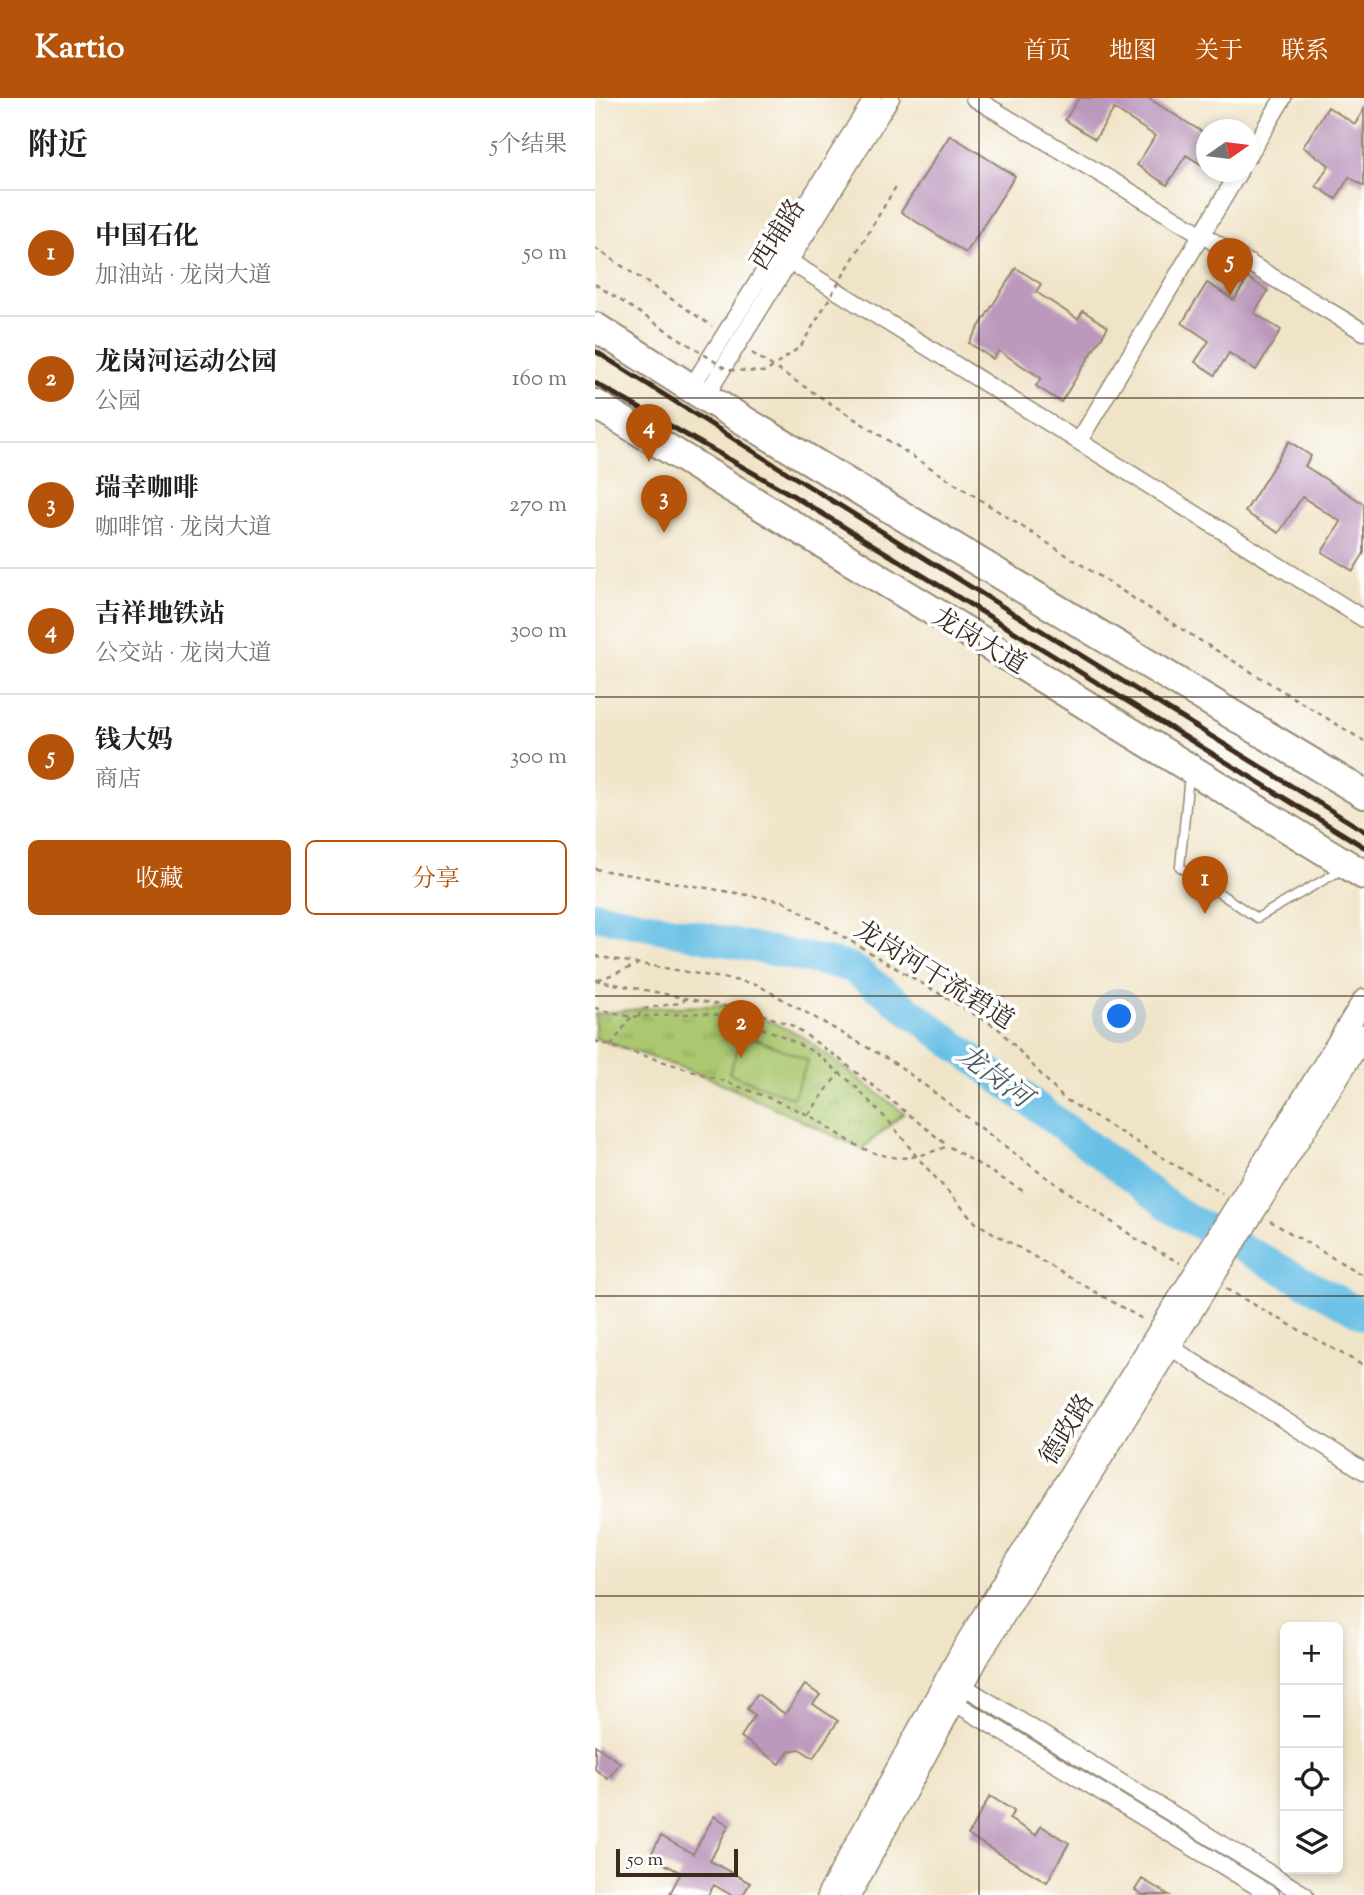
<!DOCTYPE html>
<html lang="zh">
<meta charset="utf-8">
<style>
:root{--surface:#fff;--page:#f6f6f6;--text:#202124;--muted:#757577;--line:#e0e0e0;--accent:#b45309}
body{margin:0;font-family:"Sorts Mill Goudy","Noto Serif SC",serif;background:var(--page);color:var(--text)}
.controls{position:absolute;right:21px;bottom:21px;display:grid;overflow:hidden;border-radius:10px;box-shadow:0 4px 10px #0003}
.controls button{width:63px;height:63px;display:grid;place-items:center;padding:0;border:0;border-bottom:2px solid var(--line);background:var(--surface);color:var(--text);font:35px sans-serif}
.compass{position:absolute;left:601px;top:21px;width:63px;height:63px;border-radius:50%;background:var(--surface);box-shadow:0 4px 10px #0003;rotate:76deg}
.scale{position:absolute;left:21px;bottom:18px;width:122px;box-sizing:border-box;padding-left:7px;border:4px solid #3b2a1e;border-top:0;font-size:19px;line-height:24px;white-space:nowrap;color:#3b2a1e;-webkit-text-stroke:5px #fff;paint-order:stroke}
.you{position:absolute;left:525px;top:919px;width:24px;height:24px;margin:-18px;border:5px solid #fff;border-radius:50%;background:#1a73e8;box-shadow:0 0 0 10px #1a73e833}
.badge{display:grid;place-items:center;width:46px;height:46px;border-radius:50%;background:var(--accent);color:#fff;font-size:23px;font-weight:700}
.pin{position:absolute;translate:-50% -58px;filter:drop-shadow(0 2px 4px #0008)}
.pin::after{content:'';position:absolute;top:37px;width:24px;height:21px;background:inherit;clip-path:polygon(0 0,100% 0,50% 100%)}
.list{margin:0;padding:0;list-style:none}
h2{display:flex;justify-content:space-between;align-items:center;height:91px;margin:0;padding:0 28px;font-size:30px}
h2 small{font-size:23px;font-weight:400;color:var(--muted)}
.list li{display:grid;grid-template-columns:46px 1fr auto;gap:21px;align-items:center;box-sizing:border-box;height:126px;padding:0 28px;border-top:2px solid var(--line)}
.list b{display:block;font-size:26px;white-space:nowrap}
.list p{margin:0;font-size:23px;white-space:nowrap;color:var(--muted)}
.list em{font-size:23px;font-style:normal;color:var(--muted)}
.actions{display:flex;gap:14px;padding:21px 28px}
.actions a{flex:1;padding:16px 0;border:2px solid var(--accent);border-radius:10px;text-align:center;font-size:24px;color:var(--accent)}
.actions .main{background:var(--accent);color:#fff}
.icon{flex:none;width:38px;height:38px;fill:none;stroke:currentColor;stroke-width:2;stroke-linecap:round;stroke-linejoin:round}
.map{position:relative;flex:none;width:769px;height:1797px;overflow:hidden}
header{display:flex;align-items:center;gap:42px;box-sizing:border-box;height:98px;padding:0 35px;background:var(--accent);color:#fff}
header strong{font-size:33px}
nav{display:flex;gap:38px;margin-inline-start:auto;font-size:24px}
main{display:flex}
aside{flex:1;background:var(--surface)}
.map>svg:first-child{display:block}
</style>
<header>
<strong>Kartio</strong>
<nav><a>首页</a><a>地图</a><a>关于</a><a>联系</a></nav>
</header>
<main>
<aside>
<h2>附近<small>5个结果</small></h2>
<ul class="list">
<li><span class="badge">1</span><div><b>中国石化</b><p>加油站 · 龙岗大道</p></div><em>50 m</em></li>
<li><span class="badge">2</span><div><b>龙岗河运动公园</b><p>公园</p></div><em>160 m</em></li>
<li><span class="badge">3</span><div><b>瑞幸咖啡</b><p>咖啡馆 · 龙岗大道</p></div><em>270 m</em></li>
<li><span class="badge">4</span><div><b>吉祥地铁站</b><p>公交站 · 龙岗大道</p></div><em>300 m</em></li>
<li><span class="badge">5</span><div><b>钱大妈</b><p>商店</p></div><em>300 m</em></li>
</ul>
<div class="actions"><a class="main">收藏</a><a>分享</a></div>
</aside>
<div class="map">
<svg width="769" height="1797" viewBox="0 0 769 1797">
<defs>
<pattern id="park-tufts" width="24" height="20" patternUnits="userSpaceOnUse" patternTransform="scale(1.75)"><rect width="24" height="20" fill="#abc86f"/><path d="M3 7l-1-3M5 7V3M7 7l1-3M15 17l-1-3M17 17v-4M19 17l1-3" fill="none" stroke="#8ca35b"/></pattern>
</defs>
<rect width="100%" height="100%" fill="#fff"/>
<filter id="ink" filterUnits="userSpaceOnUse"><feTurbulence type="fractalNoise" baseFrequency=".0143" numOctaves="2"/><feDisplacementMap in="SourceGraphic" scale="14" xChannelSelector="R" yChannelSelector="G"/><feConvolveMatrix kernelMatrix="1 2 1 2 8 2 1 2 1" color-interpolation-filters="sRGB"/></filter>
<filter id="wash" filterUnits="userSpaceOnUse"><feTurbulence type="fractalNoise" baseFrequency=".00686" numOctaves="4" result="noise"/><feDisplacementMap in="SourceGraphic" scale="28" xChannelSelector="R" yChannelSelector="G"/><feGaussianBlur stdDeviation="1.57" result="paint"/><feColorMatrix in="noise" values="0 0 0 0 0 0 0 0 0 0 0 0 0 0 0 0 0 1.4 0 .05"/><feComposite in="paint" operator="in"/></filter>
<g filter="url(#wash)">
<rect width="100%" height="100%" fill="#f0e4c8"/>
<!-- park -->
<path fill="url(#park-tufts)" stroke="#737946" stroke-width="2" d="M137,907L204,936L309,1015L267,1051L113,979L0,940V916L52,910Z"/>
<!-- pitch -->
<path fill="#abc86f" stroke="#737946" stroke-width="2" d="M149,936L213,962L198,1000L134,975Z"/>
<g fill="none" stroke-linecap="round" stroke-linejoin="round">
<!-- river -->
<path stroke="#68bfe5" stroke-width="30" d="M0,817L256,869L582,1114L769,1217"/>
</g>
<g id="blocks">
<!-- building -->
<path fill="#bb98bc" d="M484,0H553L612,37V70L591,57L572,87L542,67L560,38L519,11L500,41L470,22Z
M733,9L760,26L769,11V88L754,79L741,101L721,88L734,67L708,49Z
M355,37L420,78L371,155L306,114Z
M421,170L446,186L441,194L483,221L488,213L513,229L466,304L441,288L446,280L404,253L398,261L374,245Z
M653,180L673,193L659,215L686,232L661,272L634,255L620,277L600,264L614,243L587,225L612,185L639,202Z
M694,343L716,358L710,368L769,406V455L758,473L727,454L746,424L707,399L684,435L650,414Z
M210,1587L225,1597L218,1606L243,1623L218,1660L205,1651L194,1653L185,1666L146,1639L160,1617L152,1611L162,1596L190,1616Z
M0,1647L25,1665L13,1681L0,1671Z
M395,1698L419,1713L414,1721L441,1737L446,1728L474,1745L452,1784L373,1737Z
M119,1718L134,1727L115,1763L155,1785L148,1797H136L119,1787L113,1797H74L86,1775L55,1758L66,1738L98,1756Z
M547,1781L574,1797H548L540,1792Z"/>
</g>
</g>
<g filter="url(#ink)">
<use href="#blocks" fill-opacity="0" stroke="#968773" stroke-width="2"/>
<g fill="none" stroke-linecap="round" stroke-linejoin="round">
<!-- lane casing -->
<g stroke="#968773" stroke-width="11">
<path id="lane" d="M594,677L585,769L662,820L750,770"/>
</g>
<!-- street casing -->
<g stroke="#968773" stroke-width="19">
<path id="street" d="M379,0L769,234
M654,57L688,0
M194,163L769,521
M96,290L278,0
M110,299L296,0
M484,343L644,74
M575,1249L769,1373
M360,1583L710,1797
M352,1600L676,1797"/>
</g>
<!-- secondary casing -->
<g stroke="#968773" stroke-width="24">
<path id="secondary" d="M668,1065L769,902
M684,1074L769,937
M233,1797L368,1550L586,1197
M255,1797L383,1560L602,1205"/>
</g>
<!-- highway casing -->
<g stroke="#968773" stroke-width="32">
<path id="highway" d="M0,229L110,299L769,696
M0,306L769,777"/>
</g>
<!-- path -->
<path stroke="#968773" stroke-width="2.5" stroke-dasharray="5 5" stroke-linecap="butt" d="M0,150L117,228
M157,255L588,532L769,643
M0,771L188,803L404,931L468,1000L627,1095
M0,858L161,886L303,967L444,1074L543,1142L585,1165
M0,882L164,915L198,928L242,959L353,1048
M3,882L42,867
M0,910L36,919L105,915L138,919L185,937L219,954L258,986L298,1028L322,1059L381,1125L549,1222
M43,919L48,911L84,905L93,900
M0,943C70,964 140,984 207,1014C241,1029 255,1052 296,1059C316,1062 334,1055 353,1048L428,1093
M16,948L36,919
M213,1017L244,975
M675,1123L769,1178
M631,1191L769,1268"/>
<!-- lane -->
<use href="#lane" stroke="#fff" stroke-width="8"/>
<!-- street -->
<use href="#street" stroke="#fff" stroke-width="16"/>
<!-- secondary -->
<use href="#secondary" stroke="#fff" stroke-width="21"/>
<!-- highway -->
<use href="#highway" stroke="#fff" stroke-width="28"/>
<!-- rail -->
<path stroke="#3b2a1e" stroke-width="5" d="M0,253L207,384L769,733
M0,285L197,397L769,749"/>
<!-- secondary-bridge casing -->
<g stroke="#968773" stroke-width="24" stroke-linecap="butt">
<path id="secondary-bridge" d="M586,1197L668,1065
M602,1205L684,1074"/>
</g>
<!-- path-bridge -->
<path stroke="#968773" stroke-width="2.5" stroke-dasharray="5 5" stroke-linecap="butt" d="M0,186L133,272L171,274L206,248L303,85"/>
<!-- secondary-bridge -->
<use href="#secondary-bridge" stroke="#fff" stroke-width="21"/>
</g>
</g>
<!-- grid -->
<path fill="none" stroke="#3b2a1e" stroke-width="2" stroke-opacity="0.55" d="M384,0V1797M0,300H769M0,599H769M0,898H769M0,1198H769M0,1498H769"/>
<g text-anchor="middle" stroke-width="7" stroke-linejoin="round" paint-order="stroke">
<!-- street labels -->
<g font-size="26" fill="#3b2a1e" stroke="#fff">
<text transform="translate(182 136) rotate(-58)" y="9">西埔路</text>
<text transform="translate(385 542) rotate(31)" y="9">龙岗大道</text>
<text transform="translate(340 876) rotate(32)" y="9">龙岗河干流碧道</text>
<text transform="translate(471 1331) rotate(-58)" y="9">德政路</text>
</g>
<!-- water labels -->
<g font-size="28" font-style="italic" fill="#4b5e64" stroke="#fff">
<text transform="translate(400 977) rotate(37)" y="10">龙岗河</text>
</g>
</g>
</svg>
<div class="controls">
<button>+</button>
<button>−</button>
<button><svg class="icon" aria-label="locate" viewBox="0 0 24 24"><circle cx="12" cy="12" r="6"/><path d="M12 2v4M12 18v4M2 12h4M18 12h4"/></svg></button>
<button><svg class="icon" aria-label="layers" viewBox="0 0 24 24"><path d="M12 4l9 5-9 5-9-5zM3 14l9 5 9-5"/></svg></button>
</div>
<svg class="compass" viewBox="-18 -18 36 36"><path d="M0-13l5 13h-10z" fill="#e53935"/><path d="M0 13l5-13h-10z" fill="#757577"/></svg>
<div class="scale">50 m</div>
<div class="you"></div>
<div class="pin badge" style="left:610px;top:816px">1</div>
<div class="pin badge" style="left:146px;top:960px">2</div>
<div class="pin badge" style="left:69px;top:435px">3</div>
<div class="pin badge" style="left:54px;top:364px">4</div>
<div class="pin badge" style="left:635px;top:198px">5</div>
</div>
</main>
